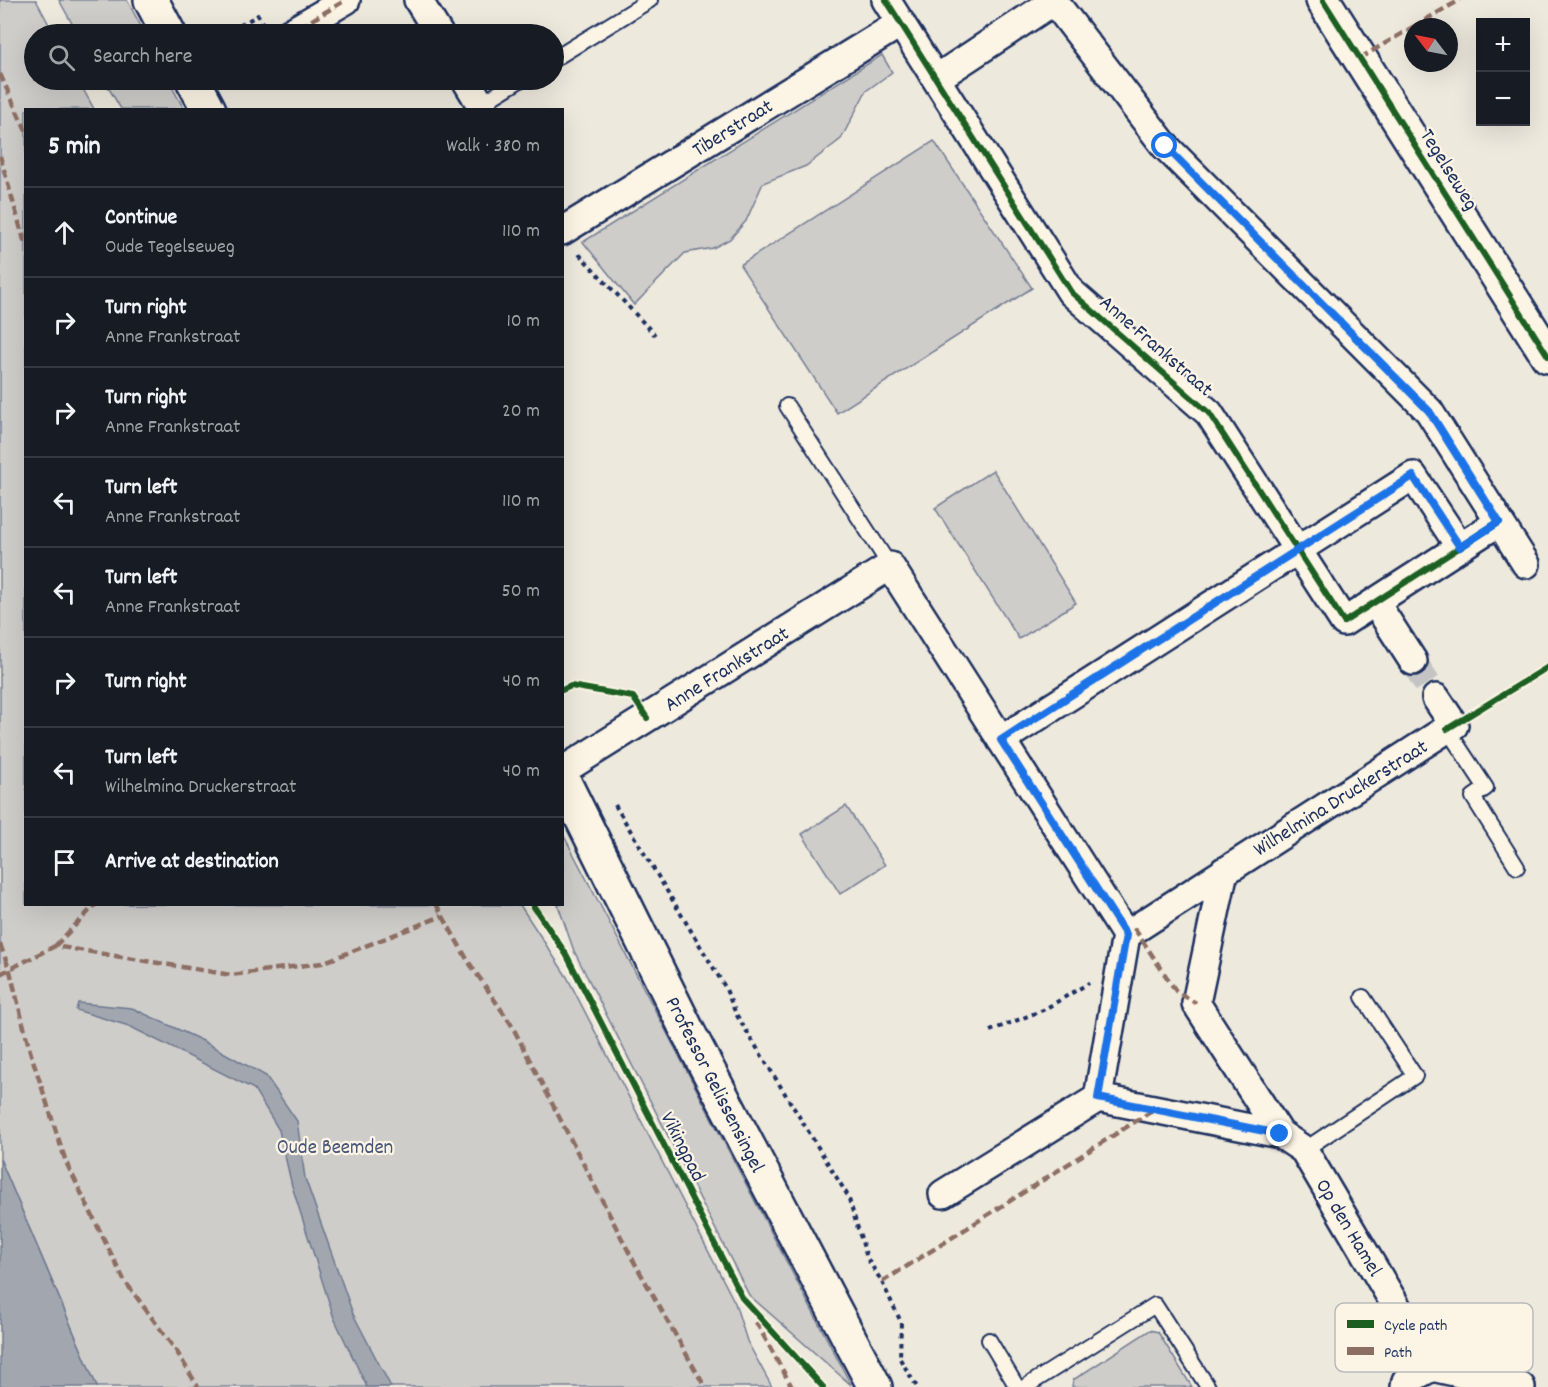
<!DOCTYPE html>
<meta charset="utf-8">
<style>
:root{--surface:#171b24;--page:#242831;--text:#f1f3f6;--muted:#9ea1a6;--line:#363941}
body{margin:0;font-family:Dekko,sans-serif;background:var(--page);color:var(--text)}
.controls{position:absolute;right:18px;top:18px;display:grid;overflow:hidden;border-radius:0px;box-shadow:0 6px 24px #0002}
.controls button{width:54px;height:54px;display:grid;place-items:center;padding:0;border:0;border-bottom:2px solid var(--line);background:var(--surface);color:var(--text);font:30px sans-serif}
.compass{position:absolute;left:1404px;top:18px;width:54px;height:54px;border-radius:50%;background:var(--surface);box-shadow:0 6px 24px #0002;rotate:302deg}
.stop{position:absolute;width:18px;height:18px;margin:-14px;border:4px solid #1a73e8;border-radius:50%;background:#fff}
.stop.end{background:#1a73e8;border-color:#fff;box-shadow:0 2px 6px #0008}
.list{margin:0;padding:0;list-style:none}
h2{display:flex;justify-content:space-between;align-items:center;height:78px;margin:0;padding:0 24px;font-size:26px}
h2 small{font-size:20px;font-weight:400;color:var(--muted)}
.list li{display:grid;grid-template-columns:39px 1fr auto;gap:18px;align-items:center;box-sizing:border-box;height:90px;padding:0 24px;border-top:2px solid var(--line)}
.list b{display:block;font-size:22px;white-space:nowrap}
.list p{margin:0;font-size:20px;white-space:nowrap;color:var(--muted)}
.list em{font-size:20px;font-style:normal;color:var(--muted)}
.icon{flex:none;width:33px;height:33px;fill:none;stroke:currentColor;stroke-width:2;stroke-linecap:round;stroke-linejoin:round}
.map{position:relative;flex:none;width:1548px;height:1387px;overflow:hidden}
.search{position:absolute;background:var(--surface);box-shadow:0 6px 24px #0002;left:24px;top:24px;width:540px;height:66px;display:flex;align-items:center;gap:15px;box-sizing:border-box;padding:0 21px;border-radius:33px;color:var(--muted);font-size:22px}
.panel{position:absolute;background:var(--surface);box-shadow:0 6px 24px #0002;left:24px;top:108px;width:540px;height:798px;border-radius:0px}
.map>svg:first-child{display:block}
</style>
<div class="map">
<svg width="1548" height="1387" viewBox="0 0 1548 1387">
<rect width="100%" height="100%" fill="#eee9dd"/>
<filter id="ink" filterUnits="userSpaceOnUse"><feTurbulence type="fractalNoise" baseFrequency=".0167" numOctaves="2"/><feDisplacementMap in="SourceGraphic" scale="12" xChannelSelector="R" yChannelSelector="G"/><feConvolveMatrix kernelMatrix="1 2 1 2 8 2 1 2 1" color-interpolation-filters="sRGB"/></filter>
<g filter="url(#ink)">
<!-- green -->
<path fill="#cfcdca" stroke="#757e94" stroke-width="1.5" d="M0,0H36L54,34H34V80H78L94,109L26,110V904L520,905L567,977L735,1303L747,1341L772,1387H97L0,1159Z
M59,0H127L145,34H78Z
M882,55L892,72L866,91L841,139L806,166L763,183L746,221L730,239L713,248L685,253L634,305L583,242Z
M104,80H168L184,109H121Z
M934,141L1032,288L837,413L740,265Z
M993,470L1076,603L1019,639L935,508Z
M846,806L885,865L840,894L802,834Z
M563,834L851,1385L749,1295L574,951L558,905L562,904Z
M1150,1330L1158,1332L1192,1387H1072L1073,1380Z"/>
<!-- water -->
<path fill="#a2a7af" stroke="#6c778f" stroke-width="1.5" d="M78,1003L132,1008L203,1041L266,1076L297,1121L305,1178L353,1314L391,1387H367L334,1318L292,1186L279,1130L254,1089L129,1026L76,1010Z
M0,1159L97,1387H0Z"/>
<g fill="none" stroke-linecap="round" stroke-linejoin="round">
<!-- street-tunnel -->
<path stroke="#c4c4c4" stroke-width="27" stroke-dasharray="27 14" stroke-linecap="butt" d="M1413,661L1436,698"/>
<!-- lane casing -->
<g stroke="#1b2f5e" stroke-width="18">
<path id="lane" d="M554,59L650,0
M481,104L520,80
M787,406L890,566
M1447,729L1486,788L1473,797L1517,867
M1304,1150L1415,1076L1363,997
M989,1340L1017,1387
M1025,1387L1155,1305L1208,1387"/>
</g>
<!-- street casing -->
<g stroke="#1b2f5e" stroke-width="32">
<path id="street" d="M418,0L439,34
M886,0L1071,292L1209,413L1344,622L1499,522
M1053,0L1165,146L1429,411L1526,564
M288,34L346,0
M937,78L1054,1
M466,80L484,110
M562,231L901,23
M1375,602L1413,661
M1436,698L1454,725
M1001,740L1413,476L1460,547
M562,771L890,566L1126,935
M1224,871L1196,1003L1280,1134
M1126,935L1447,729
M1098,1098L1126,935
M943,1194L1098,1098L1280,1134L1304,1150L1432,1367
M1405,1387L1406,1381L1432,1367L1521,1387"/>
</g>
<!-- secondary casing -->
<g stroke="#1b2f5e" stroke-width="38">
<path id="secondary" d="M151,0L169,34
M1323,0L1548,356
M193,80L209,110
M562,778L688,1032L875,1387"/>
</g>
<!-- path -->
<path stroke="#1b2f5e" stroke-width="4" stroke-dasharray="4.5 4.5" stroke-linecap="butt" d="M225,34L258,15L263,23
M579,254L655,335
M615,805L725,987L736,1014L848,1196L867,1258L882,1282L901,1322L900,1359L917,1387
M990,1031L1043,1010L1089,983"/>
<!-- lane -->
<use href="#lane" stroke="#fcf5e5" stroke-width="14"/>
<!-- street -->
<use href="#street" stroke="#fcf5e5" stroke-width="27"/>
<!-- secondary -->
<use href="#secondary" stroke="#fcf5e5" stroke-width="33"/>
<!-- quiet -->
<path stroke="#8d6e63" stroke-width="4.5" stroke-dasharray="9 4.5" stroke-linecap="butt" d="M1413,27L1460,0
M288,34L346,0
M1360,58L1413,27
M0,74L26,131
M0,156L26,247
M436,904L468,961L511,1024L633,1260L705,1387
M1134,928L1176,991L1196,1003
M0,944L10,971L30,1051L66,1162L124,1280L177,1352L198,1387
M55,946L96,904
M0,974L55,946L231,975L322,963L442,916
M882,1282L1155,1109
M756,1322L792,1387"/>
<!-- cycleway casing -->
<g stroke="#fcf5e5" stroke-width="10">
<path id="cycleway" d="M886,0L1071,292L1209,413L1344,622L1499,522
M1323,0L1548,356
M562,690L571,686L633,697L647,718
M1447,729L1548,667
M532,904L566,954L743,1299L823,1387"/>
</g>
<!-- cycleway -->
<use href="#cycleway" stroke="#1b5e20" stroke-width="6"/>
</g>
</g>
<g fill="none" stroke-linecap="round" stroke-linejoin="round" filter="url(#ink)">
<!-- route -->
<path stroke="#1a73e8" stroke-width="8" d="M1165,146L1429,411L1499,522L1460,547L1413,476L1001,740L1126,935L1098,1098L1280,1134"/>
</g>
<g text-anchor="middle" stroke-width="4.5" stroke-linejoin="round" paint-order="stroke">
<!-- street labels -->
<g font-size="21" fill="#1b2f5e" stroke="#fcf5e5">
<text transform="translate(732 127) rotate(-32)" y="7">Tiberstraat</text>
<text transform="translate(1450 169) rotate(58)" y="7">Tegelseweg</text>
<text transform="translate(1157 345) rotate(41)" y="7">Anne Frankstraat</text>
<text transform="translate(726 668) rotate(-32)" y="7">Anne Frankstraat</text>
<text transform="translate(1340 797) rotate(-32)" y="7">Wilhelmina Druckerstraat</text>
<text transform="translate(716 1084) rotate(63)" y="7">Professor Gelissensingel</text>
<text transform="translate(684 1146) rotate(63)" y="7">Vikingpad</text>
<text transform="translate(1350 1227) rotate(59)" y="7">Op den Hamel</text>
</g>
<!-- park labels -->
<g font-size="21" fill="#485679" stroke="#fcf5e5">
<text x="335" y="1153">Oude Beemden</text>
</g>
</g>
<!-- legend -->
<rect x="1335" y="1303" width="198" height="69" rx="9" fill="#fcf5e5" stroke="#b8babc" stroke-width="1.5"/>
<rect x="1347" y="1320" width="27" height="8" fill="#1b5e20"/>
<rect x="1347" y="1347" width="27" height="8" fill="#8d6e63"/>
<g font-size="16" fill="#1b2f5e">
<text x="1384" y="1330">Cycle path</text>
<text x="1384" y="1357">Path</text>
</g>
</svg>
<div class="controls">
<button>+</button>
<button>−</button>
</div>
<svg class="compass" viewBox="-18 -18 36 36"><path d="M0-13l5 13h-10z" fill="#e53935"/><path d="M0 13l5-13h-10z" fill="#9ea1a6"/></svg>
<div class="stop" style="left:1165px;top:146px"></div>
<div class="stop end" style="left:1280px;top:1134px"></div>
<div class="search"><svg class="icon" aria-label="search" viewBox="0 0 24 24"><circle cx="10" cy="10" r="6"/><path d="M15 15l6 6"/></svg>Search here</div>
<section class="panel">
<h2>5 min<small>Walk · 380 m</small></h2>
<ul class="list">
<li><svg class="icon" aria-label="ahead" viewBox="0 0 24 24"><path d="M12 20V5M6 11l6-6 6 6"/></svg><div><b>Continue</b><p>Oude Tegelseweg</p></div><em>110 m</em></li>
<li><svg class="icon" aria-label="right" viewBox="0 0 24 24"><path d="M7 20v-9h11M14 6l5 5-5 5"/></svg><div><b>Turn right</b><p>Anne Frankstraat</p></div><em>10 m</em></li>
<li><svg class="icon" aria-label="right" viewBox="0 0 24 24"><path d="M7 20v-9h11M14 6l5 5-5 5"/></svg><div><b>Turn right</b><p>Anne Frankstraat</p></div><em>20 m</em></li>
<li><svg class="icon" aria-label="left" viewBox="0 0 24 24"><path d="M17 20v-9H6M10 6l-5 5 5 5"/></svg><div><b>Turn left</b><p>Anne Frankstraat</p></div><em>110 m</em></li>
<li><svg class="icon" aria-label="left" viewBox="0 0 24 24"><path d="M17 20v-9H6M10 6l-5 5 5 5"/></svg><div><b>Turn left</b><p>Anne Frankstraat</p></div><em>50 m</em></li>
<li><svg class="icon" aria-label="right" viewBox="0 0 24 24"><path d="M7 20v-9h11M14 6l5 5-5 5"/></svg><div><b>Turn right</b></div><em>40 m</em></li>
<li><svg class="icon" aria-label="left" viewBox="0 0 24 24"><path d="M17 20v-9H6M10 6l-5 5 5 5"/></svg><div><b>Turn left</b><p>Wilhelmina Druckerstraat</p></div><em>40 m</em></li>
<li><svg class="icon" aria-label="arrive" viewBox="0 0 24 24"><path d="M6 21V4h12l-3 4 3 4H6"/></svg><div><b>Arrive at destination</b></div></li>
</ul>
</section>
</div>
